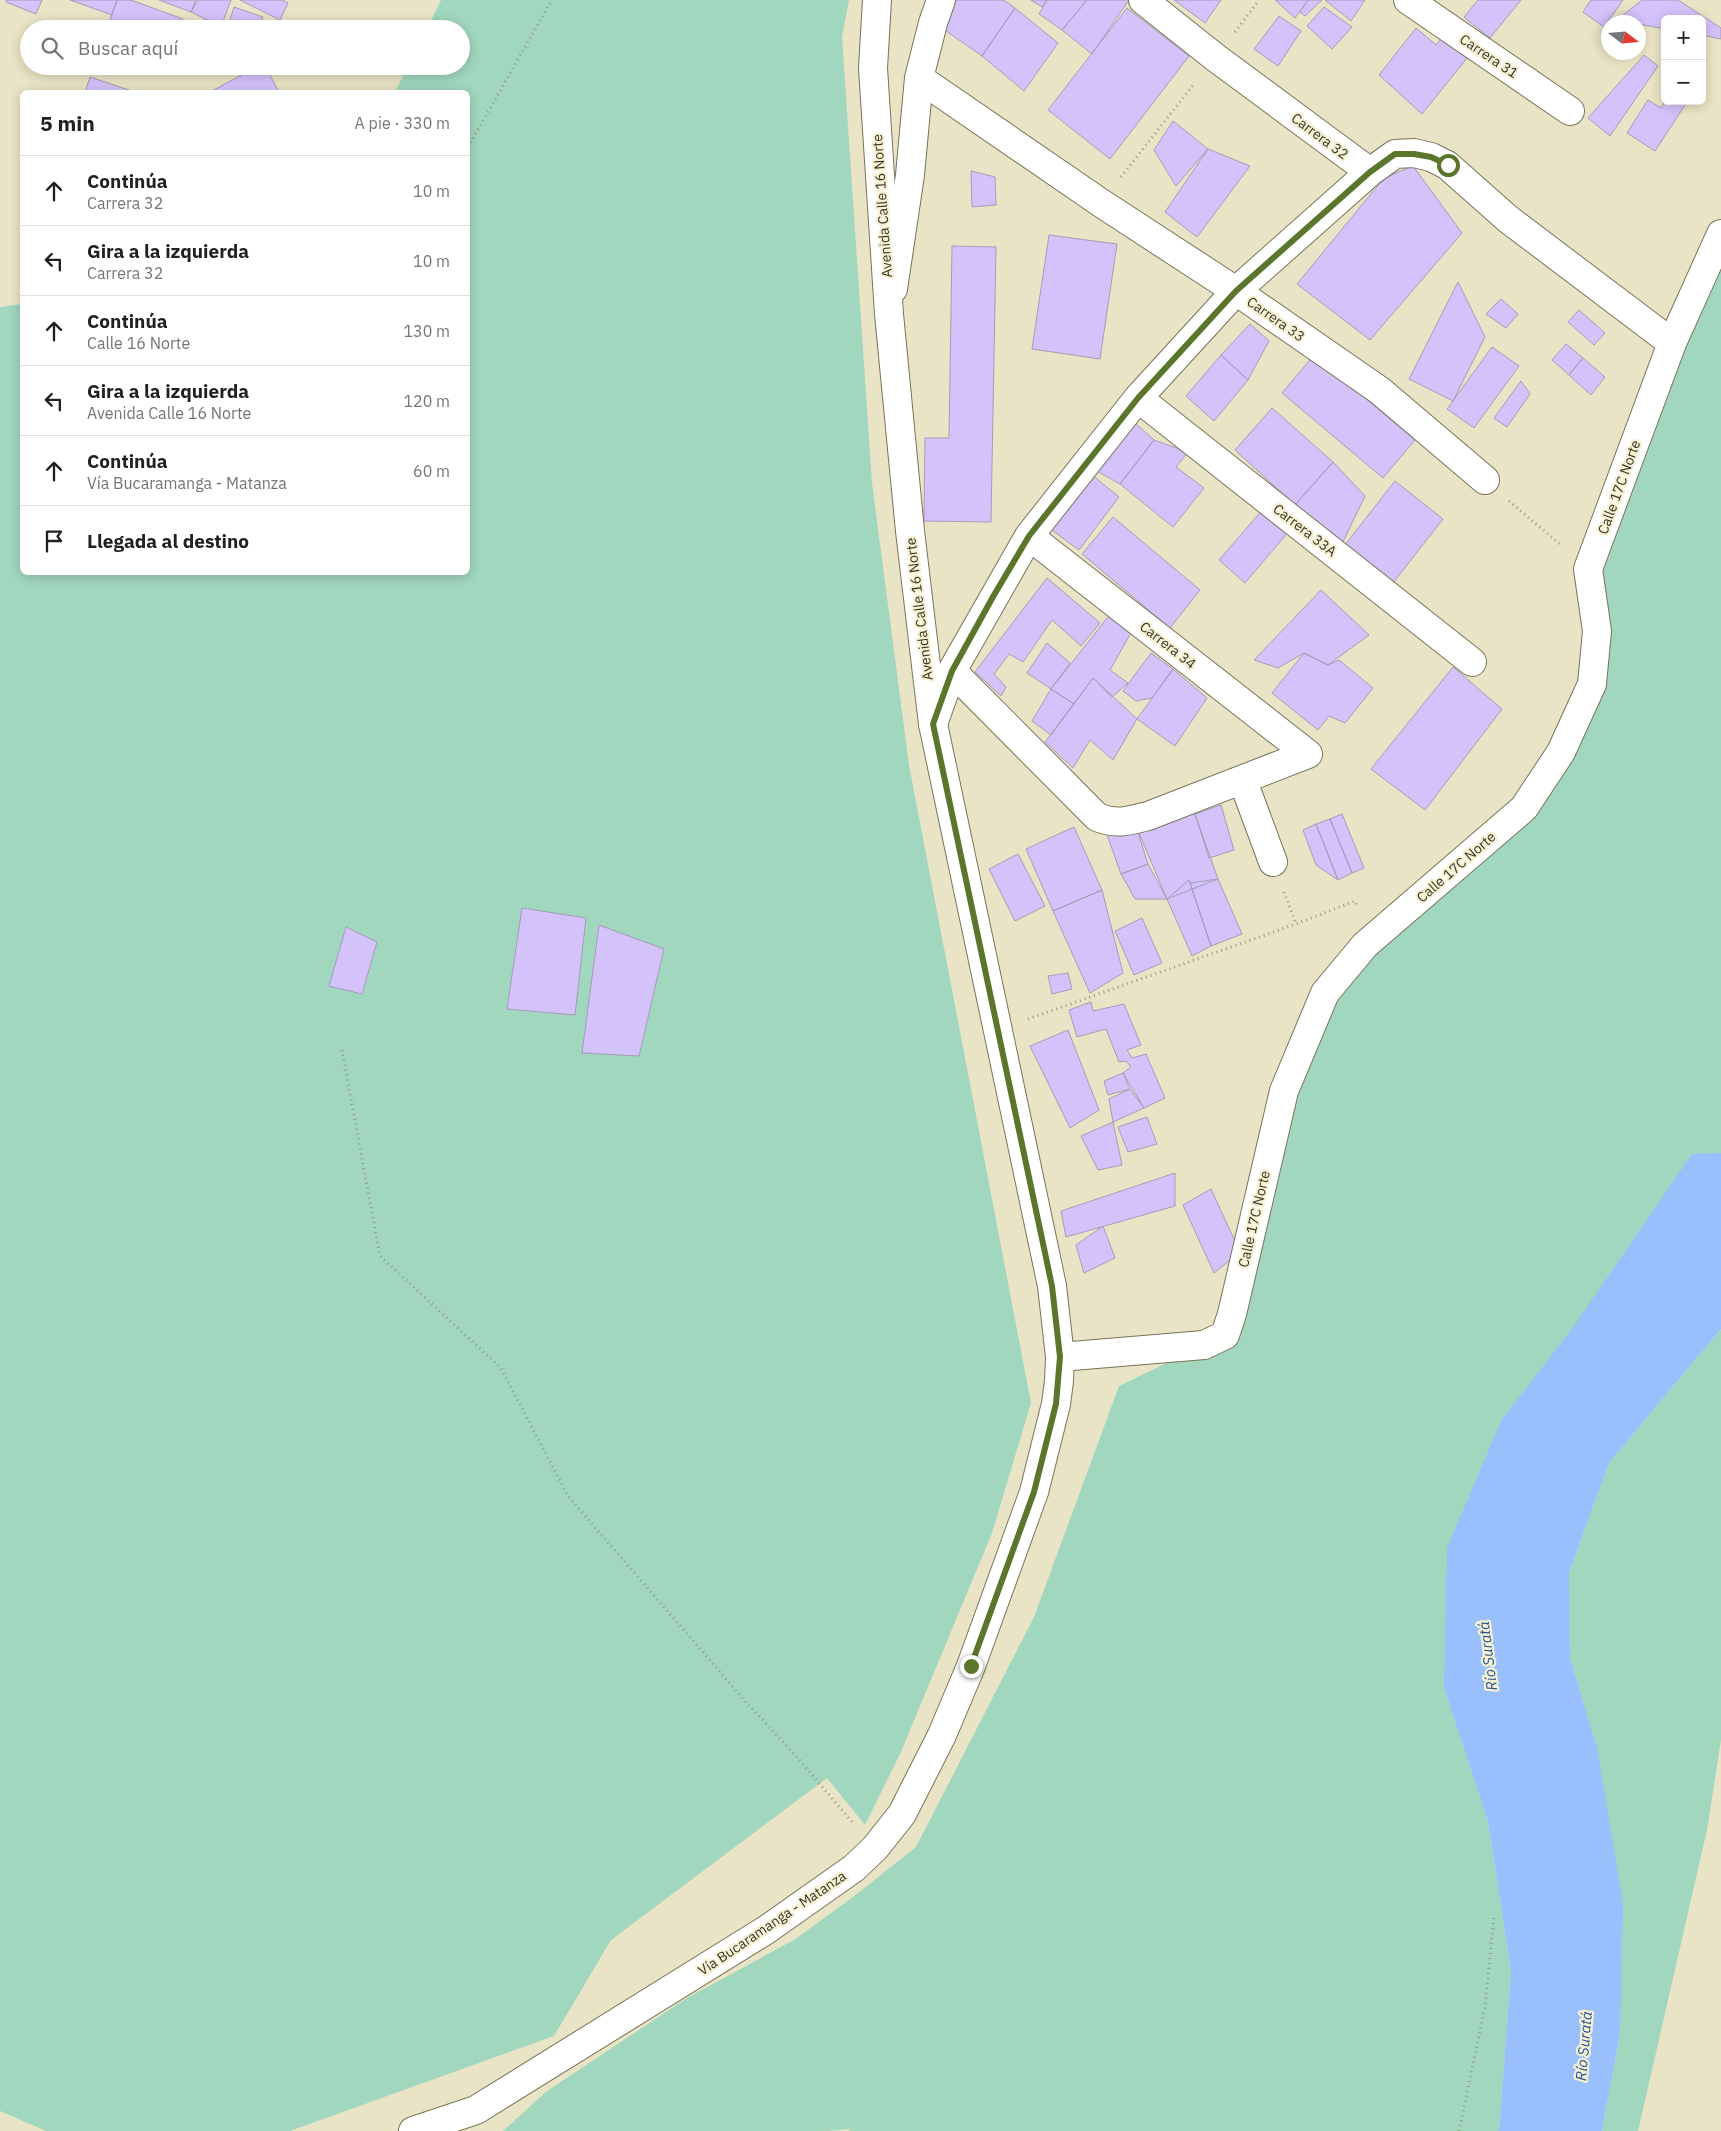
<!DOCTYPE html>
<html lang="es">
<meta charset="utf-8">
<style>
:root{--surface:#fff;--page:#f2f2f2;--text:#202124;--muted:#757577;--line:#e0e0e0}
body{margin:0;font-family:"IBM Plex Sans",sans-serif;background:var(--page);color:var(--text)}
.controls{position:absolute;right:15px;top:15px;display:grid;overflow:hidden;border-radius:8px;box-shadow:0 2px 12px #0003}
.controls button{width:45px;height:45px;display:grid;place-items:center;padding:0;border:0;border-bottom:1px solid var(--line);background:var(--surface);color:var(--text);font:25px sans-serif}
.compass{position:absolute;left:1601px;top:15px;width:45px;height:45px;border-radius:50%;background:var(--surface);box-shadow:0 2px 12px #0003;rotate:106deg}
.stop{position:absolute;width:15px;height:15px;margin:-11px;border:4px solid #5a762b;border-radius:50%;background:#fff}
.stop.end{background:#5a762b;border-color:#fff;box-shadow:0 1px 5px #0008}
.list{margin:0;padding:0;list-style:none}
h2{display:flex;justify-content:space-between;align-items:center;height:65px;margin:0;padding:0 20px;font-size:21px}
h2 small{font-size:16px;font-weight:400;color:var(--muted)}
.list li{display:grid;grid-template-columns:32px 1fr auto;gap:15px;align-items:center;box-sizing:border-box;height:70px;padding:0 20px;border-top:1px solid var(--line)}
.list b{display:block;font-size:19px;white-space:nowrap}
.list p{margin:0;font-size:16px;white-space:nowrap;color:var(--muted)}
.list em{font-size:16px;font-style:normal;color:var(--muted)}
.icon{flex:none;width:28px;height:28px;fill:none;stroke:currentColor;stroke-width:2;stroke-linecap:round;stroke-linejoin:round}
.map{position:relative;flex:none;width:1721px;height:2131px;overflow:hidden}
.search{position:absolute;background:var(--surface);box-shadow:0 2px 12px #0003;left:20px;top:20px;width:450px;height:55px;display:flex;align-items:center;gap:12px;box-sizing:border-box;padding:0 18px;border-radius:28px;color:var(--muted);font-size:19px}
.panel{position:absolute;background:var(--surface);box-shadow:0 2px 12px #0003;left:20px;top:90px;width:450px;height:485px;border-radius:8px}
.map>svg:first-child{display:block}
</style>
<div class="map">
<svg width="1721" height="2131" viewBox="0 0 1721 2131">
<rect width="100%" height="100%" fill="#e9e4c5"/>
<!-- green -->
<path fill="#a1d7be" d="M441,0H849L842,37L872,483L909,765L1031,1403L992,1533L900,1754L865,1825L827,1778L611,1940L554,2036L290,2131H46L0,2111V307L22,304V572H468V92H395L408,66H461V29H427Z
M1721,234V1274L1444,1688L1488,1822L1511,1971L1499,2131H849L851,2129L827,2131H503L547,2091L687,1998L794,1940L853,1897L916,1847L1034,1617L1119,1386L1204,1345L1232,1314L1326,992L1524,808L1592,684L1588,569Z
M1721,1329V1740L1707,1830L1638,2131H1602L1620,2034L1597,1747L1570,1658L1569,1573L1609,1463Z"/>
<!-- water -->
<path fill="#99c0fd" d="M1721,1153V1329L1609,1463L1569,1573L1570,1658L1597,1747L1623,1904L1620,2034L1602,2131H1499L1511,1971L1488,1822L1444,1688L1447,1548L1501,1421L1574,1326L1692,1154Z"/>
<!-- building -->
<path fill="#d4c2fa" stroke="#a59cb8" d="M6,0H42L36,14L6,2Z
M70,0H117L112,15Z
M117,0H131L183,19L180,29H135L110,19Z
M159,0H196L191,12Z
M198,0H231L221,27L191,12Z
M240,0H282L288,3L280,20Z
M952,0H1004L1015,8L982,56L936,24Z
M1031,0H1047L1042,7Z
M1047,0H1087L1062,30L1039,14Z
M1087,0H1129L1092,54L1062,30Z
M1174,0H1221L1205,23Z
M1275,0H1308L1295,18Z
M1308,0H1322L1305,16L1300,12Z
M1325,0H1365L1351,21Z
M1478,0H1521L1490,38L1464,17Z
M1591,0H1623L1604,27L1583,12Z
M1642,0H1678L1721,28V39L1702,35V19H1665V29L1638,24V22L1617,20Z
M234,7L263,17L259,29H227Z
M1324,7L1352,27L1332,49L1307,26Z
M1015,8L1058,43L1024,91L982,56Z
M1127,8L1189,56L1110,159L1048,110Z
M1279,16L1301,31L1278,66L1254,49Z
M1416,28L1436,45L1445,34L1468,57L1422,114L1379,75Z
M1644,55L1658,66L1610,136L1588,118Z
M258,66H265L279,92H210Z
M90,77L135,92H85Z
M1648,100L1661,108L1665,101H1682L1685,105L1655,151L1627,133Z
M1173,121L1208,149L1176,186L1154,150Z
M1208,149L1250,166L1197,237L1165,212Z
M1413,166L1462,233L1370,340L1297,284L1384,178Z
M971,171L995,177L996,205L972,207Z
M1049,235L1117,244L1100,359L1032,349Z
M952,246L996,247L991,522L924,521L925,438H949Z
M1458,282L1485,337L1453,401L1409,379Z
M1501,299L1518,314L1506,328L1486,314Z
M1579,310L1605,333L1594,345L1568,322Z
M1250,324L1269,341L1248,380L1221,355Z
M1566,344L1583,358L1569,375L1552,360Z
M1492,347L1519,366L1474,428L1447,409Z
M1221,355L1248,380L1214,421L1186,396Z
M1314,355L1415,440L1383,478L1282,393Z
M1583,358L1605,377L1591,395L1569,375Z
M1521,381L1530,394L1507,427L1494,418Z
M1272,408L1333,462L1295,505L1235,450Z
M1127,416L1154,440L1120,484L1088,466Z
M1154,440L1188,452L1176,467L1204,488L1173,527L1120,484Z
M1333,462L1365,496L1341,546L1295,505Z
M1087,471L1119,497L1079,550L1045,525Z
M1395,481L1443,519L1389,588L1341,550Z
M1264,508L1290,530L1245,583L1219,560Z
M1113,517L1200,590L1170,628L1082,554Z
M1047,578L1100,623L1081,646L1052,620L1023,662L1009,654L994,674L1006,687L1001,696L975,672Z
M1321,590L1369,635L1328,665L1304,653L1278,668L1254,660Z
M1115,608L1136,624L1110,670L1128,683L1112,697L1093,678L1074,704L1051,689Z
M1047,643L1070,663L1051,689L1027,673Z
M1151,653L1173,669L1152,698L1136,701L1123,691Z
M1304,653L1328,665L1339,660L1373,688L1345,723L1329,716L1318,730L1272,693Z
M1453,667L1502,709L1425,810L1371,769Z
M1173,669L1207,698L1175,746L1137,719Z
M1093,678L1137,719L1113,760L1090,740L1073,768L1045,742Z
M1051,689L1074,704L1051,735L1032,721Z
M1191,803L1218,879L1167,899L1136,826Z
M1221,805L1234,850L1209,858L1195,814Z
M1342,814L1364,868L1352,873L1330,819Z
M1330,819L1352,873L1338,880L1316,824Z
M1316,824L1338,880L1316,865L1303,830Z
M1136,826L1148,864L1121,874L1105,829Z
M1074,827L1102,890L1053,911L1026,849Z
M1018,854L1045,906L1015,921L989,869Z
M1148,864L1167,899H1135L1121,874Z
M1218,879L1242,934L1211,946L1190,883Z
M1189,880L1211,946L1192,956L1167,899Z
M1102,890L1123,973L1090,993L1053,911Z
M522,908L586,918L575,1015L507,1009Z
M1142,918L1162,963L1134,975L1115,931Z
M599,925L664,949L639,1056L582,1053Z
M346,927L377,942L362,994L329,986Z
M1068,973L1072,989L1052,994L1048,976Z
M1091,1002L1093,1011L1124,1004L1141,1045L1127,1050L1132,1058L1146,1054L1165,1098L1144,1108L1123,1073L1131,1067L1126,1061L1119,1062L1106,1029L1077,1037L1069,1010Z
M1068,1030L1099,1110L1070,1128L1030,1046Z
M1123,1073L1130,1089L1108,1095L1104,1081Z
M1130,1089L1144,1108L1113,1122L1109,1099Z
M1147,1117L1157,1144L1128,1152L1118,1127Z
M1113,1122L1122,1165L1098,1170L1081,1136Z
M1175,1173V1206L1066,1237L1061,1211Z
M1211,1189L1240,1252L1214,1273L1183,1205Z
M1103,1226L1115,1258L1084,1273L1076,1245Z"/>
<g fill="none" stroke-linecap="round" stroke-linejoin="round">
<!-- street casing -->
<g stroke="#797459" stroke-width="30">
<path id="street" d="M1143,0L1216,58L1370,172L1395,154L1414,153L1431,157L1447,165L1508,219L1672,343
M1408,0L1570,111
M919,78L1101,203L1236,291L1379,390L1485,480
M893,289L910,175L919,78L933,23L941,0
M1138,398L1472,662
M952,671L1097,817C1116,825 1129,821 1148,816L1308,754L1029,536
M933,724L952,671L1029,536L1138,398L1236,291L1370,172
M1243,781L1273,862
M1060,1357L1204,1345L1225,1335L1232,1314L1284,1091L1325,993L1365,945L1524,808L1561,752L1592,684L1597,631L1588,569L1672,343L1721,234"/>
</g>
<!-- secondary casing -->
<g stroke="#797459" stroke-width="30">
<path id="secondary" d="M413,2131L476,2110L766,1930L854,1868L875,1848L902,1814L942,1735L971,1666L1034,1492L1056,1404L1059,1381L1060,1357L1052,1286L933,724L910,531L889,314L873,68L877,0"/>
</g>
<!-- path -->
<path stroke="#9c9982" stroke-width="3" stroke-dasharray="1 4" stroke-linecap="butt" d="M1235,32L1259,0
M468,147L552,0
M1121,177L1194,84
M1509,501L1561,545
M1284,892L1296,924L1355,901L1357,907
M1028,1019L1296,924
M342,1050L380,1256L501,1368L568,1496L745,1701L796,1756L853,1823
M1459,2131L1485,2007L1494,1917"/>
<!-- street -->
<use href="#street" stroke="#fff" stroke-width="28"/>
<!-- secondary -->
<use href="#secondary" stroke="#fff" stroke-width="28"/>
</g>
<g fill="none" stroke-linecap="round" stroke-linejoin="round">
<!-- route -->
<path stroke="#5a762b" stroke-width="6" d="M971,1666L1034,1492L1056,1404L1060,1357L1052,1286L933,724L952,671L994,595L1029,536L1138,398L1236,291L1370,172L1395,154H1414L1431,157L1448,165"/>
</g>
<g text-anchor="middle" stroke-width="4.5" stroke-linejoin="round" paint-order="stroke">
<!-- street labels -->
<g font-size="14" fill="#363428" stroke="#f6f1d2">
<text transform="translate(1489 56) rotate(34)" y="5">Carrera 31</text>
<text transform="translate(1320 136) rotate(37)" y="5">Carrera 32</text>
<text transform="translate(882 206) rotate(-94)" y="5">Avenida Calle 16 Norte</text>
<text transform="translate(1276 319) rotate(35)" y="5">Carrera 33</text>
<text transform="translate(1619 487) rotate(-70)" y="5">Calle 17C Norte</text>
<text transform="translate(1305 530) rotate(38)" y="5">Carrera 33A</text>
<text transform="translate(919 609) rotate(-97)" y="5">Avenida Calle 16 Norte</text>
<text transform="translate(1168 645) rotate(38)" y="5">Carrera 34</text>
<text transform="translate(1456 867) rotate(-41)" y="5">Calle 17C Norte</text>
<text transform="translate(1254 1219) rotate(-77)" y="5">Calle 17C Norte</text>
<text transform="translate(772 1923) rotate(-34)" y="5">Vía Bucaramanga - Matanza</text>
</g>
<!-- water labels -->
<g font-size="15" font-style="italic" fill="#26539b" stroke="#f6f1d2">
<text transform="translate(1488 1656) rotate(-97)" y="5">Río Suratá</text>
<text transform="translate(1584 2046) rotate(-85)" y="5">Río Suratá</text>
</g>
</g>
</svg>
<div class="controls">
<button>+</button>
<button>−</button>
</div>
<svg class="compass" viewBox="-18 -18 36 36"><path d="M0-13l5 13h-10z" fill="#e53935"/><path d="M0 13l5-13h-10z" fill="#757577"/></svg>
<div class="stop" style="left:1448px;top:165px"></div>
<div class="stop end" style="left:971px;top:1666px"></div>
<div class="search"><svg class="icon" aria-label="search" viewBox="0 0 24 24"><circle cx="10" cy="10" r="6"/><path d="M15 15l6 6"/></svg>Buscar aquí</div>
<section class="panel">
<h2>5 min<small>A pie · 330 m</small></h2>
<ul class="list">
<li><svg class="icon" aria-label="ahead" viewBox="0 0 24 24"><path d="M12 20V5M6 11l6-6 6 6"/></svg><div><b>Continúa</b><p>Carrera 32</p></div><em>10 m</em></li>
<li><svg class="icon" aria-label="left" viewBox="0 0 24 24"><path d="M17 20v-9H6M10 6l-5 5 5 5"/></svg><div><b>Gira a la izquierda</b><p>Carrera 32</p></div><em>10 m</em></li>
<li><svg class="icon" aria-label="ahead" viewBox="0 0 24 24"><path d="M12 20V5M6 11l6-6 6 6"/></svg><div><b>Continúa</b><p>Calle 16 Norte</p></div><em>130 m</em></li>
<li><svg class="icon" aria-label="left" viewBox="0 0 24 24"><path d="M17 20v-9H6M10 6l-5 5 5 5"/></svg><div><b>Gira a la izquierda</b><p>Avenida Calle 16 Norte</p></div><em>120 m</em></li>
<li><svg class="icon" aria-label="ahead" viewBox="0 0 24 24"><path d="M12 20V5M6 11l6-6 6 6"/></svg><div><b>Continúa</b><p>Vía Bucaramanga - Matanza</p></div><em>60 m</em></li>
<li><svg class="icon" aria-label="arrive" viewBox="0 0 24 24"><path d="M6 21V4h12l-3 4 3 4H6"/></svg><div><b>Llegada al destino</b></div></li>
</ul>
</section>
</div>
